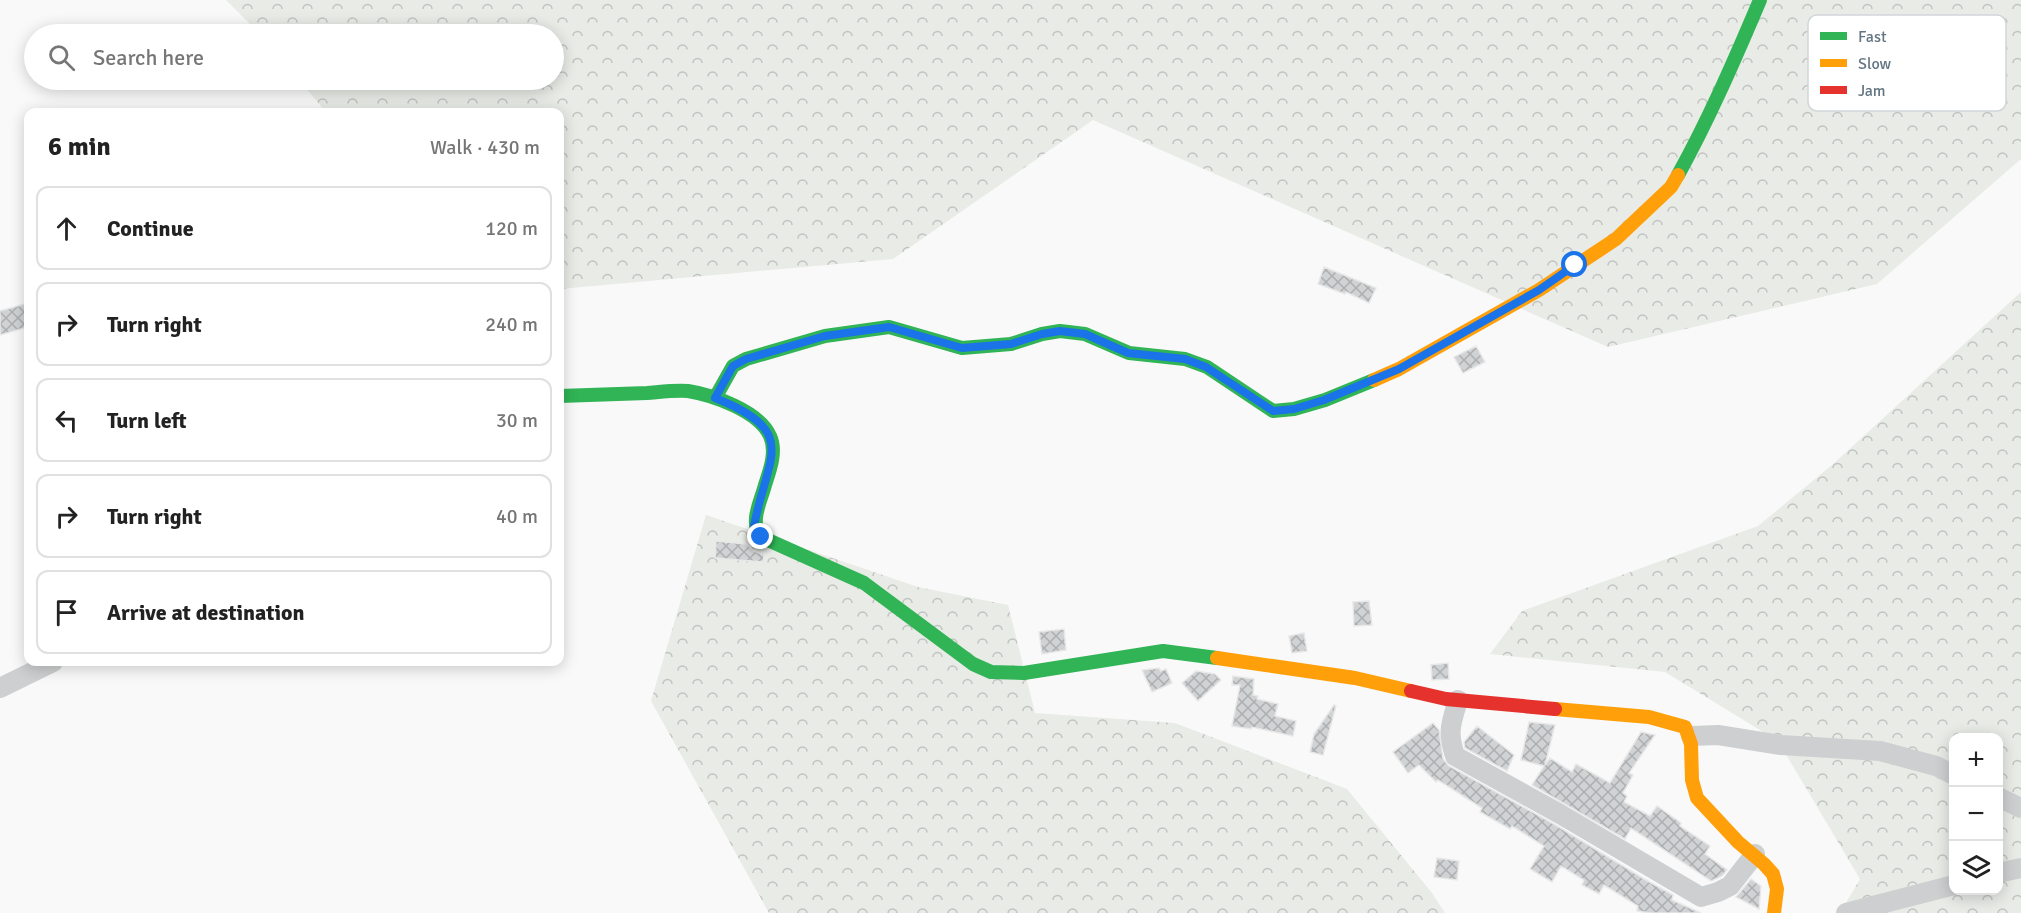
<!DOCTYPE html>
<meta charset="utf-8">
<style>
:root{--surface:#fff;--page:#f2f2f2;--text:#222;--muted:#767676;--line:#e0e0e0}
body{margin:0;font-family:Signika,sans-serif;background:var(--page);color:var(--text)}
.controls{position:absolute;right:18px;bottom:18px;display:grid;overflow:hidden;border-radius:12px;box-shadow:0 3px 15px #0003}
.controls button{width:54px;height:54px;display:grid;place-items:center;padding:0;border:0;border-bottom:2px solid var(--line);background:var(--surface);color:var(--text);font:30px sans-serif}
.stop{position:absolute;width:18px;height:18px;margin:-14px;border:4px solid #1a73e8;border-radius:50%;background:#fff}
.stop.end{background:#1a73e8;border-color:#fff;box-shadow:0 2px 6px #0008}
.list{margin:0;padding:0;list-style:none}
h2{display:flex;justify-content:space-between;align-items:center;height:78px;margin:0;padding:0 24px;font-size:26px}
h2 small{font-size:20px;font-weight:400;color:var(--muted)}
.list li{display:grid;grid-template-columns:39px 1fr auto;gap:18px;align-items:center;box-sizing:border-box;height:84px;margin:0 12px 12px;padding:0 12px;border:2px solid var(--line);border-radius:12px}
.list b{display:block;font-size:22px;white-space:nowrap}
.list em{font-size:20px;font-style:normal;color:var(--muted)}
.icon{flex:none;width:33px;height:33px;fill:none;stroke:currentColor;stroke-width:2;stroke-linecap:round;stroke-linejoin:round}
.map{position:relative;flex:none;width:2021px;height:913px;overflow:hidden}
.search{position:absolute;background:var(--surface);box-shadow:0 3px 15px #0003;left:24px;top:24px;width:540px;height:66px;display:flex;align-items:center;gap:15px;box-sizing:border-box;padding:0 21px;border-radius:33px;color:var(--muted);font-size:22px}
.panel{position:absolute;background:var(--surface);box-shadow:0 3px 15px #0003;left:24px;top:108px;width:540px;height:558px;border-radius:12px}
.map>svg:first-child{display:block}
</style>
<div class="map">
<svg width="2021" height="913" viewBox="0 0 2021 913">
<defs>
<pattern id="forest-crowns" width="20" height="18" patternUnits="userSpaceOnUse" patternTransform="scale(1.5)"><rect width="20" height="18" fill="#e8ebe6"/><path d="M2 6a3 3 0 1 1 6 0M12 15a3 3 0 1 1 6 0" fill="none" stroke="#c0c3c0"/></pattern>
<pattern id="building-cross-hatch" width="8" height="8" patternUnits="userSpaceOnUse" patternTransform="scale(1.5)"><rect width="8" height="8" fill="#d0d2d3"/><path d="M0 0l8 8M0 8l8-8" fill="none" stroke="#acafb1"/></pattern>
</defs>
<rect width="100%" height="100%" fill="#f9f9f9"/>
<!-- forest -->
<path fill="url(#forest-crowns)" fill-rule="evenodd" d="M226,0H2021V159L1877,284L1608,347L1093,120L893,259L560,289V112H326L299,80H554V34H260Z
M2021,292V913H1840L1860,879L1778,741L1665,672L1490,654L1522,611L1758,526L1832,465ZM1954,738H1998V890H1954Z
M706,515L918,587L1008,605L1035,713L1175,723L1347,789L1432,893L1445,913H769L651,701Z"/>
<!-- building -->
<path fill="url(#building-cross-hatch)" stroke="#e8e8e8" stroke-width="1.5" d="M1324,267L1376,288L1369,303L1346,292L1345,294L1318,284Z
M28,303V327L0,335V311Z
M1476,346L1485,362L1463,373L1454,357Z
M716,541L746,544L754,551L764,555L763,562L715,558Z
M1369,601L1372,625L1354,626L1353,602Z
M1064,629L1066,650L1042,654L1039,632Z
M1304,633L1307,651L1292,653L1289,636Z
M1448,663L1449,679L1432,680L1431,665Z
M1159,668L1161,671L1166,669L1172,683L1152,692L1142,670Z
M1196,671L1215,674L1221,680L1198,701L1182,683Z
M1233,676L1254,679L1253,695L1258,696L1257,699L1278,704L1275,716L1296,721L1293,736L1252,727L1251,729L1232,726L1240,685H1232Z
M1334,705L1336,706L1323,755L1310,752L1314,734Z
M1529,722L1555,725L1545,765L1550,758L1572,772L1576,764L1610,783L1641,732L1655,735L1629,773L1633,775L1623,793L1627,796L1624,802L1650,816L1657,806L1681,823L1680,826L1710,846L1705,854L1727,870L1722,876L1711,881L1631,828L1625,839L1532,785L1544,766L1521,760Z
M1433,723L1439,730L1443,759L1449,766L1554,824L1646,880L1673,895L1672,900L1701,913H1650L1637,911L1638,906L1604,885L1599,894L1582,885L1584,880L1561,866L1552,882L1530,869L1544,846L1512,826L1510,829L1480,812L1482,808L1438,780L1436,782L1419,765L1408,773L1393,752Z
M1477,726L1514,755L1507,771L1465,748L1464,742Z
M1437,858L1459,861L1457,880L1434,877Z
M1751,879L1761,886L1759,909L1736,897Z"/>
<g fill="none" stroke-linecap="round" stroke-linejoin="round">
<!-- street -->
<path stroke="#cecfd0" stroke-width="20" d="M0,688L53,662
M1458,700C1451,724 1447,731 1455,756L1560,814L1701,897L1718,892L1730,886L1755,854
M1691,736L1718,735L1781,745L1880,751L1936,766L1954,775
M1998,797L2021,808
M1998,873L2021,868
M1846,913L1954,885"/>
<!-- fast -->
<path stroke="#30b455" stroke-width="14" d="M1678,175C1709,119 1735,59 1760,0
M560,396C589,395 618,394 647,393C660,392 675,390 688,391C713,395 759,411 770,436C777,451 770,470 765,485C761,501 749,522 761,537L864,583L973,664L991,672L1024,673L1163,651L1217,658
M715,398L733,366L746,359L825,336L889,327L962,348L1011,344L1042,334L1060,331L1085,334L1129,353L1185,359L1207,367L1273,411L1294,409L1325,400L1374,380"/>
<!-- slow -->
<path stroke="#ff9f0a" stroke-width="14" d="M1374,380L1399,369L1539,290L1616,239L1671,187L1678,175
M1217,658L1355,678L1411,691
M1555,709L1649,717L1685,727L1691,744L1692,780L1697,798L1738,842L1764,864L1773,874L1777,889L1774,913"/>
<!-- jam -->
<path stroke="#e5322d" stroke-width="14" d="M1411,691L1446,699L1555,709"/>
</g>
<g fill="none" stroke-linecap="round" stroke-linejoin="round">
<!-- route -->
<path stroke="#1a73e8" stroke-width="8" d="M761,537L754,526C767,456 801,432 715,398L733,366L746,359L825,336L889,327L962,348L1011,344L1042,334L1060,331L1085,334L1128,353L1185,359L1206,367L1273,411L1294,409L1324,400L1399,369L1539,290L1575,265"/>
</g>
<!-- legend -->
<rect x="1808" y="15" width="198" height="96" rx="9" fill="#fff" stroke="#d1d6da" stroke-width="1.5"/>
<rect x="1820" y="32" width="27" height="8" fill="#30b455"/>
<rect x="1820" y="59" width="27" height="8" fill="#ff9f0a"/>
<rect x="1820" y="86" width="27" height="8" fill="#e5322d"/>
<g font-size="16" fill="#657683">
<text x="1858" y="42">Fast</text>
<text x="1858" y="69">Slow</text>
<text x="1858" y="96">Jam</text>
</g>
</svg>
<div class="controls">
<button>+</button>
<button>−</button>
<button><svg class="icon" aria-label="layers" viewBox="0 0 24 24"><path d="M12 4l9 5-9 5-9-5zM3 14l9 5 9-5"/></svg></button>
</div>
<div class="stop" style="left:1575px;top:265px"></div>
<div class="stop end" style="left:761px;top:537px"></div>
<div class="search"><svg class="icon" aria-label="search" viewBox="0 0 24 24"><circle cx="10" cy="10" r="6"/><path d="M15 15l6 6"/></svg>Search here</div>
<section class="panel">
<h2>6 min<small>Walk · 430 m</small></h2>
<ul class="list">
<li><svg class="icon" aria-label="ahead" viewBox="0 0 24 24"><path d="M12 20V5M6 11l6-6 6 6"/></svg><div><b>Continue</b></div><em>120 m</em></li>
<li><svg class="icon" aria-label="right" viewBox="0 0 24 24"><path d="M7 20v-9h11M14 6l5 5-5 5"/></svg><div><b>Turn right</b></div><em>240 m</em></li>
<li><svg class="icon" aria-label="left" viewBox="0 0 24 24"><path d="M17 20v-9H6M10 6l-5 5 5 5"/></svg><div><b>Turn left</b></div><em>30 m</em></li>
<li><svg class="icon" aria-label="right" viewBox="0 0 24 24"><path d="M7 20v-9h11M14 6l5 5-5 5"/></svg><div><b>Turn right</b></div><em>40 m</em></li>
<li><svg class="icon" aria-label="arrive" viewBox="0 0 24 24"><path d="M6 21V4h12l-3 4 3 4H6"/></svg><div><b>Arrive at destination</b></div></li>
</ul>
</section>
</div>
